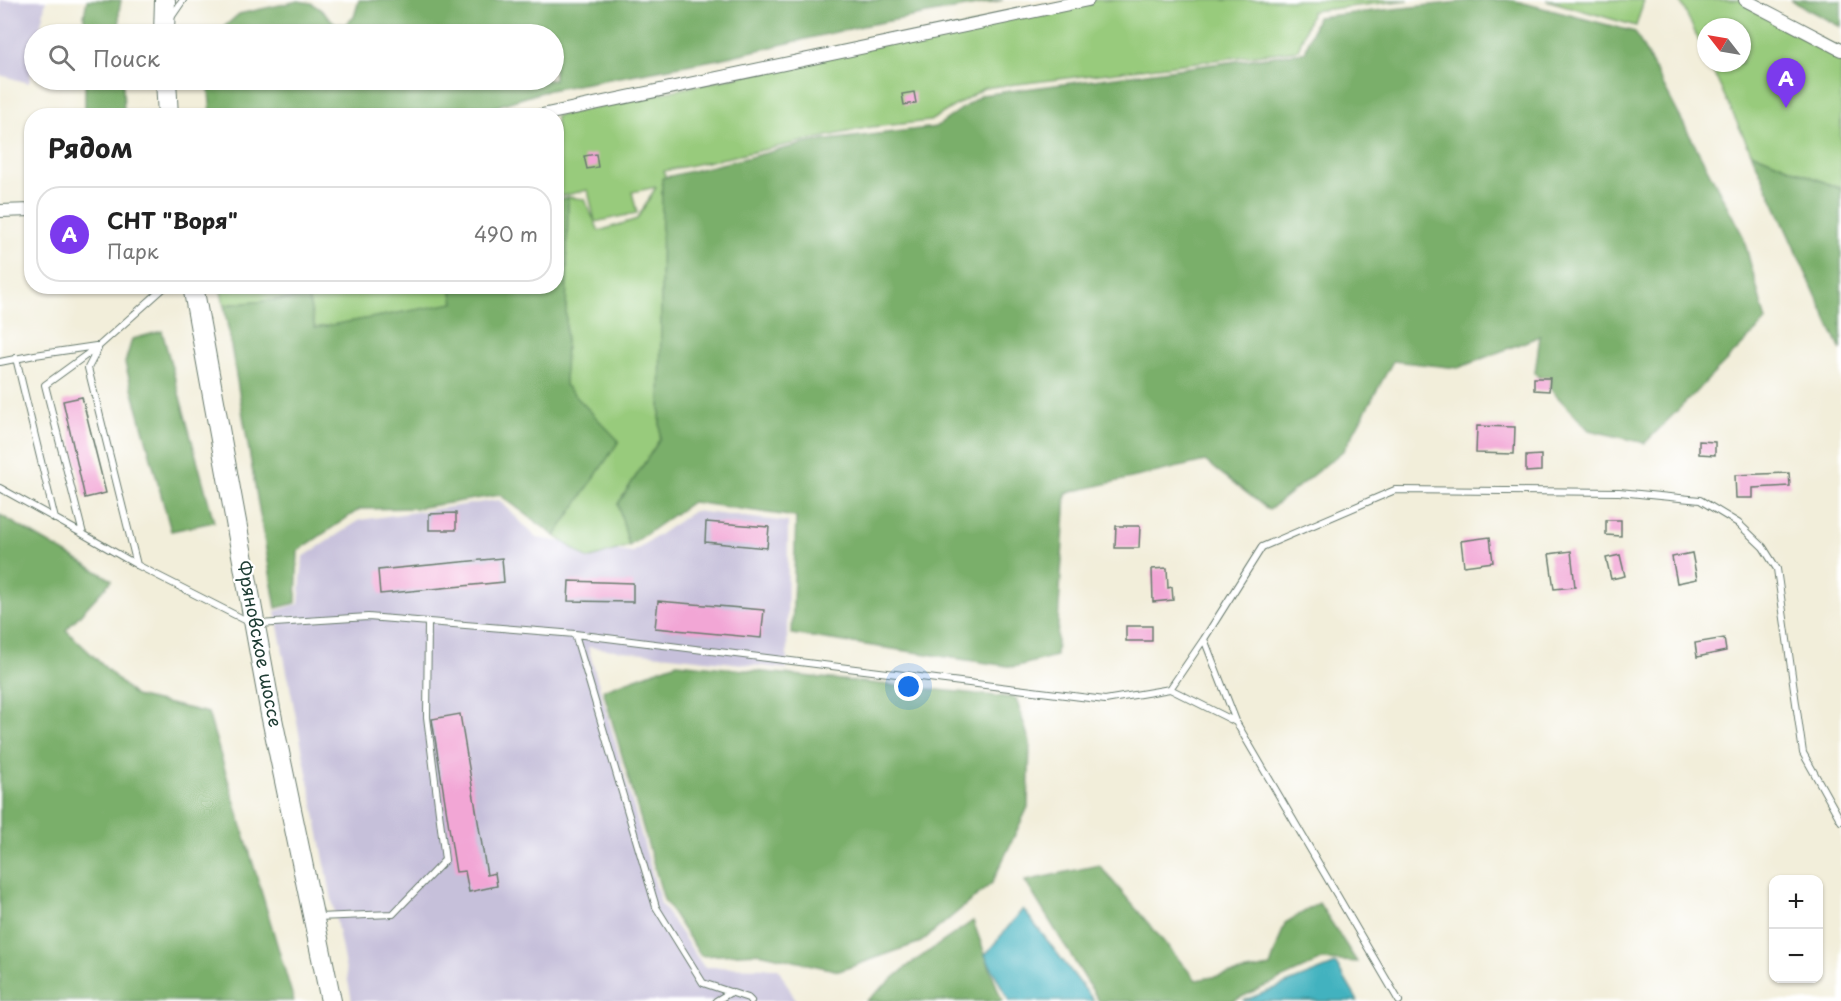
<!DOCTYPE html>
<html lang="ru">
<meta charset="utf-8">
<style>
:root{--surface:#fff;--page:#f2f2f2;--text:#222;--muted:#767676;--line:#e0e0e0;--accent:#7c3aed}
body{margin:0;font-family:"Playpen Sans",sans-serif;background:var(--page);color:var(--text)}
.controls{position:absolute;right:18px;bottom:18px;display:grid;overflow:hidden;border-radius:12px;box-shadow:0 2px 4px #0004}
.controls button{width:54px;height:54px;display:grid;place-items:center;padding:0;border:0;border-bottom:2px solid var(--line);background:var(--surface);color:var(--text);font:30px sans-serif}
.compass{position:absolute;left:1697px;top:18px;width:54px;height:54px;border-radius:50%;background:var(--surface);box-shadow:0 2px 4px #0004;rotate:301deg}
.you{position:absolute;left:909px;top:687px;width:21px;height:21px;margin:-15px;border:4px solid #fff;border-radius:50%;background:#1a73e8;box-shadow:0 0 0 9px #1a73e833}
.badge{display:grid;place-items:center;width:39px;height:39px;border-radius:50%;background:var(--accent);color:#fff;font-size:20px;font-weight:700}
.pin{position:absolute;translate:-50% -50px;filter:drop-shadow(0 2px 3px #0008)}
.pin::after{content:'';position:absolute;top:32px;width:21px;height:18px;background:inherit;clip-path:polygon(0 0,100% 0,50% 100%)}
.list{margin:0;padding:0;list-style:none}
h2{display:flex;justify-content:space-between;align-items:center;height:78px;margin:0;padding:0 24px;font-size:26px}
h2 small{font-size:20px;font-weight:400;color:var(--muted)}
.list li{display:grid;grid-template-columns:39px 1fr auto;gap:18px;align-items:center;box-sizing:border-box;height:96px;margin:0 12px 12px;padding:0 12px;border:2px solid var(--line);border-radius:24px}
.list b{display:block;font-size:22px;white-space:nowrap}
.list p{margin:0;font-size:20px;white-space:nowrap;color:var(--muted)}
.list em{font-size:20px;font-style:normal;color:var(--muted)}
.icon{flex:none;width:33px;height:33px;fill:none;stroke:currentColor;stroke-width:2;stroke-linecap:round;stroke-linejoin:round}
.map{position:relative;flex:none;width:1841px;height:1001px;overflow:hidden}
.search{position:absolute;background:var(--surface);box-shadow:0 2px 4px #0004;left:24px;top:24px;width:540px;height:66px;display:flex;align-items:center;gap:15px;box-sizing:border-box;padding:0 21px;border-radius:33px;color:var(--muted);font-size:22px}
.panel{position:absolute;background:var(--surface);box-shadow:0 2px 4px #0004;left:24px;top:108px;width:540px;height:186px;border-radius:24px}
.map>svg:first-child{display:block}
</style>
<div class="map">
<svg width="1841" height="1001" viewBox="0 0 1841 1001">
<rect width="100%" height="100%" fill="#fff"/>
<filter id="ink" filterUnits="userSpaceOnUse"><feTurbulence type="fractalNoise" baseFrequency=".0167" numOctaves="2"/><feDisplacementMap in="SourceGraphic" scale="12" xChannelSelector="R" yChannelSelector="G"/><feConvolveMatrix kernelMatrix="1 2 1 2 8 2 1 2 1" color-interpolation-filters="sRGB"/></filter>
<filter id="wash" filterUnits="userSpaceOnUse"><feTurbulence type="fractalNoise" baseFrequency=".008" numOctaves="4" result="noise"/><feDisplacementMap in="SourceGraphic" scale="24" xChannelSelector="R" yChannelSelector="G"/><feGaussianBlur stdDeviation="1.35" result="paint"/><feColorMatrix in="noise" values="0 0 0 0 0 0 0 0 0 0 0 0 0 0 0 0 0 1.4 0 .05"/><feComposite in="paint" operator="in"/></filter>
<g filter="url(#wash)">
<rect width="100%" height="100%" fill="#f2eeda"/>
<!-- industrial -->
<path fill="#c6c0da" d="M0,0H46L39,34H34V55L29,83L0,75Z
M499,500L537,538L632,553L694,511L788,522L787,669L588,647L661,904L704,967L778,968L796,1001H352L275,611L299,604L303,557L360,520Z"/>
<!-- green -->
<path fill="#98cb7b" stroke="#5c8458" stroke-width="1.5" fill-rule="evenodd" d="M1088,0H1409L1312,11L1298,50L984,88L930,121L871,127L664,171L667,184L662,185L660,439L618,504L629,546L588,559L555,536L618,441L565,385L568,197L584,199L595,222L588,190L557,197L556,116ZM656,187L637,219L599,231L595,222L637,213L632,192Z
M1546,0H1644L1636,26Z
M1680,0H1745L1841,50V189L1751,152L1709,63H1742V27H1706V56Z
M220,287H451L455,303L315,328L308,297L224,305Z"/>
<!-- forest -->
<path fill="#7aaf6b" stroke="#4c7650" stroke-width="1.5" d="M87,0H121L119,11L120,34H85L84,16Z
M359,0H1003L862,26L719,59L549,90L503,104L476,115H211L208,80H554V34H220L224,27L239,14L298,1L311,3L320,9L335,23L344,25L354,17Z
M1478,0H1512L1635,32L1743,236L1766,321L1645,443L1589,430L1535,373L1540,336L1458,368L1393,361L1344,450L1269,510L1205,461L1066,493L1056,656L1014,667L792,634L796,517L692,502L629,546L618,504L660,439L662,178L812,142L936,127L981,95L1305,52L1317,17Z
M1790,0H1841V27Z
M85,80H123L124,115H85Z
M1751,152L1841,189V350L1837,342Z
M568,197L565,385L619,441L555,536L500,495L417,508L360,509L298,551L296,603L276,608L224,305L308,297L315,328L454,303L451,287L556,286L557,200Z
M162,331L214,522L171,531L125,363L132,339Z
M0,515L112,580L66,630L135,696L208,713L294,1001H0Z
M677,663L1016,698L1030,743L1028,807L992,883L921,942L839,971L759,953L701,956L664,900L603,690Z
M1099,865L1196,980L1270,967L1285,923L1319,903L1357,962L1322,960L1233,1001H1099L1025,881Z
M973,921L1002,1001H866L909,965Z"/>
<!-- water -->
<path fill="#43b2bf" stroke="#31787a" stroke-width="1.5" d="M1023,909L1094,1001H1009L985,955Z
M1336,964L1358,1001H1243Z"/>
<g id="blocks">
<!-- building -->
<path fill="#f2a6d5" d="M914,92L916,103L904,105L902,94Z
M596,154L598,167L587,169L584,156Z
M1534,378H1550L1549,391L1534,390Z
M82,397L106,493L85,498L63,401Z
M1477,426L1515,427L1514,454L1476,453Z
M1699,441L1715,442V455L1699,454Z
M1541,455V471L1526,472V456Z
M1789,473L1790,486L1753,488V498H1736L1735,475Z
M456,513V530H429V514Z
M1606,520H1621V536L1606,535Z
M706,522L769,527L767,548L705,542Z
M1116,526H1140L1139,548H1115Z
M1490,537L1493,562L1464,566L1461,541Z
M1571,551L1575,587L1554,589L1549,554Z
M1692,553L1697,579L1677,583L1672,557Z
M1620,555L1625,576L1611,579L1606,558Z
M502,558L504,582L380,594L378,570Z
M1167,568L1168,588L1172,587L1173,600L1153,602L1152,569Z
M569,581L633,583V602L568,601Z
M658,601L764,610L761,638L655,628Z
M1126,626H1152V641H1126Z
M1724,638L1726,651L1697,657L1695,643Z
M460,714L487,875L495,873L497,886L469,892L465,871L456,872L432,719Z"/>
</g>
</g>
<g filter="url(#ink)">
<use href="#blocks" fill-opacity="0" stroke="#697b6e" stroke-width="1.5"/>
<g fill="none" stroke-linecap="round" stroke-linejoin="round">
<!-- lane casing -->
<g stroke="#697b6e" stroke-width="8">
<path id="lane" d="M170,19L183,0
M166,286L100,345L45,385L83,534L137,565L249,622
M98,349L88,368L137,565
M16,358L55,519
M0,362L35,355L96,346
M0,488L83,534
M259,624L368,617L575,634
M1204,639L1262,547L1395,490L1619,492L1700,500L1738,523L1763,547L1777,569L1803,753L1841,821
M1170,689L1204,639L1236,721
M317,917L393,914L445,860L427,717L428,622
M716,1001L731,992
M751,1001L748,998L703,983L656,907L575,634L1105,700L1170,689L1236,722L1399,1001"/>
</g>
<!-- street casing -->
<g stroke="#697b6e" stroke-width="14">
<path id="street" d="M1745,0L1841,50
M537,116L1088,0
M0,211L32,210"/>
</g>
<!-- primary casing -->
<g stroke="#697b6e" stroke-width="22">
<path id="primary" d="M164,34L165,0
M166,80L168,116
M193,286L271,714L331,1001"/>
</g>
<!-- lane -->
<use href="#lane" stroke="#fff" stroke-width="6"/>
<!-- street -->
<use href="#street" stroke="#fff" stroke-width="12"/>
<!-- primary -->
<use href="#primary" stroke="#fff" stroke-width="20"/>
</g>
</g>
<g text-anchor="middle" stroke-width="4.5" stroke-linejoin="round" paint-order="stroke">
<!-- street labels -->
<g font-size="18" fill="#1f3d34" stroke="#fff">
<text transform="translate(259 644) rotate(79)" y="6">Фряновское шоссе</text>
</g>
</g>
</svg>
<div class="controls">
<button>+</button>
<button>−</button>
</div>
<svg class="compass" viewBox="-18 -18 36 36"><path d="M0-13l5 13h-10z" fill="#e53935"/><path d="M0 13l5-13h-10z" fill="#767676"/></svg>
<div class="you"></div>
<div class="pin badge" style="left:1786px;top:108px">A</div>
<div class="search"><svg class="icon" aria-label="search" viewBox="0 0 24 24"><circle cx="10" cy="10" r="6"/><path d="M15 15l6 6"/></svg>Поиск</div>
<section class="panel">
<h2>Рядом<small></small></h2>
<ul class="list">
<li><span class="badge">A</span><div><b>СНТ &quot;Воря&quot;</b><p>Парк</p></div><em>490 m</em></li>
</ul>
</section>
</div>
